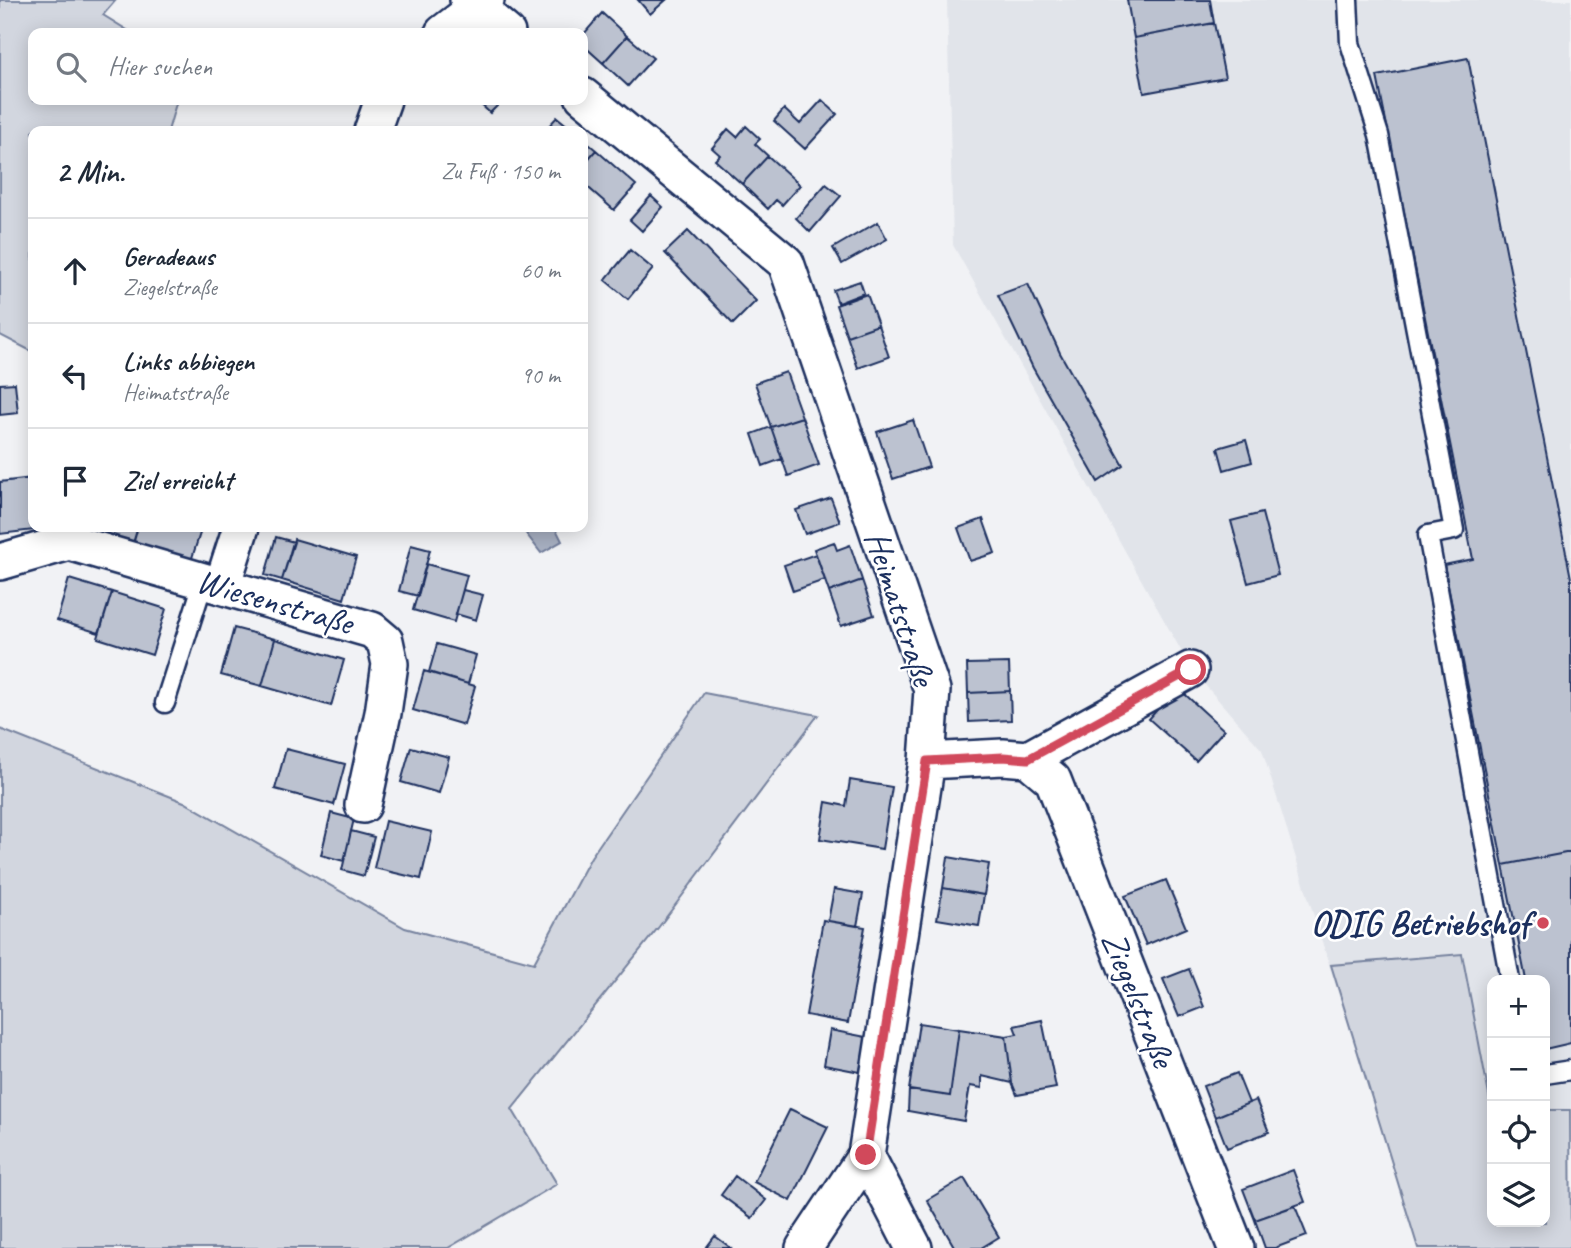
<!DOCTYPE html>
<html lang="de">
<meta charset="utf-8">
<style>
:root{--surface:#fff;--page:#f2f2f3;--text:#1f2937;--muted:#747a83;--line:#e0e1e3}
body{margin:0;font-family:Caveat,sans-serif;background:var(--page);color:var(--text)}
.controls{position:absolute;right:21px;bottom:21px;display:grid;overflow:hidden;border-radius:14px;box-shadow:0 4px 18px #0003}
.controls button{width:63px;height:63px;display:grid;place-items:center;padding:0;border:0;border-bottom:2px solid var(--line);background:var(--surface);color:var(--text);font:35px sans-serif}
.stop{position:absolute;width:21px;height:21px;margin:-16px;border:5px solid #d1495b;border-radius:50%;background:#fff}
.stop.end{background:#d1495b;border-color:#fff;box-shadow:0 2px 7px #0008}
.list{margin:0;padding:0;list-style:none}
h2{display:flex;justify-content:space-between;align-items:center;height:91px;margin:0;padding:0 28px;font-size:30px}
h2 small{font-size:23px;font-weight:400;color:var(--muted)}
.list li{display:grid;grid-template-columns:46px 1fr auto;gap:21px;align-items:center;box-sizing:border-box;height:105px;padding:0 28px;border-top:2px solid var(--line)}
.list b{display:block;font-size:26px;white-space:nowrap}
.list p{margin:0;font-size:23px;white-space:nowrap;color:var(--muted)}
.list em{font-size:23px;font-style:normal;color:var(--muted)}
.icon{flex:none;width:38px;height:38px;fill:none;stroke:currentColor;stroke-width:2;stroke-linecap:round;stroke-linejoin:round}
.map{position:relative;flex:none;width:1571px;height:1248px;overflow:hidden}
.search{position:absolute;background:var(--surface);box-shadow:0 4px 18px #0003;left:28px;top:28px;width:560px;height:77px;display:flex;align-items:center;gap:18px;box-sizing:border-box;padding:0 24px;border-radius:14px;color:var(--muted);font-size:26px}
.panel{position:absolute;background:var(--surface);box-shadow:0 4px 18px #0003;left:28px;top:126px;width:560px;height:406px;border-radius:14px}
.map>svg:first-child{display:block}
</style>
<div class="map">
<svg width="1571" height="1248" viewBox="0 0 1571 1248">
<rect width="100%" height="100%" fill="#f1f2f5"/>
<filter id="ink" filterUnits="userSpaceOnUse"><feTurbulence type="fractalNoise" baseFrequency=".0143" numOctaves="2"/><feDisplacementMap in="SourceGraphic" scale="14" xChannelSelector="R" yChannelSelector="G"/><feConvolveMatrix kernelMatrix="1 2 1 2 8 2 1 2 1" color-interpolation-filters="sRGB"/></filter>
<g filter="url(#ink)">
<!-- built -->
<path fill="#e1e4ea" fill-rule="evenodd" d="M947,0H1571V1248H1418L1262,750L1192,670L953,245ZM1492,980H1545V1222H1492Z"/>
<!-- green -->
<path fill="#d2d6df" stroke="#76829e" stroke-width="2" d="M0,0H116L103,15L132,33H33V100H177L168,131H33V352L0,335Z
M704,693L818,715L658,928L512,1109L557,1184L448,1248H0V729L184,802L405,928L534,963L591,857Z
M1462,954L1492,1111V1222H1545V1110H1570L1571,1248H1418L1331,965Z"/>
<!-- water -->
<path fill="#a8b0c2" stroke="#707c9a" stroke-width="2" d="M521,527H555L562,541L541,553Z"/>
<!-- building -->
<path fill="#bcc2d0" stroke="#1b2f5e" stroke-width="2" d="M638,0H666L650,14Z
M1127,0H1210L1214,23L1134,38Z
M602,13L627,36L603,63L583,45V35Z
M1214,23L1225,78L1144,93L1134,38Z
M627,36L653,58L628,86L603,63Z
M1468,58L1571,578V852L1503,865L1444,565L1473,559L1377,76Z
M476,100H503L490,113Z
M822,100L837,114L805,149L774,121L784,109L800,124Z
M557,117L574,131H544Z
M746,126L760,139L755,144L768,156L742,184L715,160L720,155L712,148L728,129L737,137Z
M583,139L596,150L583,165Z
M596,150L636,185L614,210L583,183V165Z
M768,156L800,185L782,205L776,200L768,209L742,184Z
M826,184L841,196L810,232L796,218Z
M651,196L663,207L642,231L630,220Z
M878,222L887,239L842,264L833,248Z
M688,231L756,301L733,324L665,253Z
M630,250L653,269L628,299L605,280Z
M860,281L864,293L838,303L833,290Z
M1028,284L1060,353L1123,465L1098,482L1033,368L998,295Z
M867,294L878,325L847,336L836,305Z
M878,325L889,357L858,368L847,336Z
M786,372L802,417L771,427L755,383Z
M15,383L18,413L0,415V384Z
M802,417L819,465L788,476L771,427Z
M913,420L929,467L893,479L877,432Z
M771,427L782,459L763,466L752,434Z
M1246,440L1252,462L1224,470L1218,448Z
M33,478V527H60L0,534V482Z
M831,498L840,522L805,534L796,510Z
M1262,513L1278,575L1248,583L1231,521Z
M983,519L995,553L970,561L958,528Z
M78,527H138L132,548Z
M138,527H202L191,561L133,543Z
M276,537L294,542L282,580L265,575Z
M294,539L356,557L344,599L282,580Z
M834,542L837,550L850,545L862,580L829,592L814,549Z
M411,545L430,550L418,596L399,591Z
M816,554L825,580L793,591L784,565Z
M426,564L467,575L454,622L413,610Z
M69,579L112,592L99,633L57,620Z
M862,580L874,615L841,626L829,592Z
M463,590L483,595L476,620L456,614Z
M112,592L166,609L152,655L98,638Z
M234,628L275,639L262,686L221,675Z
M275,639L344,660L331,706L262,686Z
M437,644L476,655L468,684L429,672Z
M1009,663L1010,691L968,693L967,664Z
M424,671L475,686L464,725L413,710Z
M1177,687L1224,730L1196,761L1149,719Z
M1010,691L1011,720L969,722L968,693Z
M411,747L449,757L439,793L401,782Z
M286,749L345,764L334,805L275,789Z
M850,780L892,787L882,849L820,839L826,802L846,806Z
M331,813L354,819L344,861L321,855Z
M385,821L432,832L421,879L374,868Z
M351,831L374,837L364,876L342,870Z
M1571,852V1043L1545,1049V980H1526L1503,865Z
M948,857L989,864L984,895L943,888Z
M1166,880L1186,928L1146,945L1125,896Z
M943,888L984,895L979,926L937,919Z
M834,889L863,894L857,926L828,921Z
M823,920L865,927L848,1023L806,1015Z
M1189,969L1204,1007L1179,1017L1163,979Z
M1042,1020L1056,1088L1017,1095L1012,1083L1006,1036L1017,1034L1014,1026Z
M919,1023L959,1029L950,1096L909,1090Z
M959,1029L1006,1036L1012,1083L982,1076V1088L970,1086L964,1121L908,1111L909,1090L950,1096Z
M830,1030L866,1037L860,1072L824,1065Z
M1237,1073L1249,1103L1215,1117L1203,1086Z
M1256,1100L1269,1132L1227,1148L1215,1117Z
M790,1109L828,1127L791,1201L754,1182Z
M1293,1170L1305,1202L1255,1220L1243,1189Z
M735,1176L766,1200L752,1218L721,1195Z
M964,1178L999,1237L981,1248H955L927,1200Z
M1295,1206L1307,1236L1275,1248H1265L1255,1220Z
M715,1236L731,1248H706Z"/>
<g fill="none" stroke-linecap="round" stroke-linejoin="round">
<!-- service casing -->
<g stroke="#1b2f5e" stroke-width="23">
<path id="service" d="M1348,0L1350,43L1379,135L1454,530L1428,535L1510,980
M165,703L204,580
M1545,1074L1571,1070"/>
</g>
<!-- minor casing -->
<g stroke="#1b2f5e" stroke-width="40">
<path id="minor" d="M468,0L507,33
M443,33L486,0
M583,96L786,263L932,690L927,761L866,1155L804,1248
M372,131L383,100
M0,562L69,542L372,630L385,641L390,664L383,713L363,805
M222,586L241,527
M1028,759L1190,670
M927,761L1003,757L1028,759L1053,780L1236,1248
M866,1155L914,1248"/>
</g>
<!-- service -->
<use href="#service" stroke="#fff" stroke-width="18"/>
<!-- minor -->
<use href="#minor" stroke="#fff" stroke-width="35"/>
</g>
</g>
<g fill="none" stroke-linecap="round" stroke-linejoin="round" filter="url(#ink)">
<!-- route -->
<path stroke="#d1495b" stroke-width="9" d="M866,1155L927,761L1003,757L1028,759L1191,670"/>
</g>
<!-- markers -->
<circle fill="#d1495b" stroke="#fff" stroke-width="2.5" cx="1543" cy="923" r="7"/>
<g text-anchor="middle" stroke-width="5" stroke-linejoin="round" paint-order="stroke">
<!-- street labels -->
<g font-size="35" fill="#1b2f5e" stroke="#fff">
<text transform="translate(275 601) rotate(16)" y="12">Wiesenstraße</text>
<text transform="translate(901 608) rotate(72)" y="12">Heimatstraße</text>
<text transform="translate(1139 999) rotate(68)" y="12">Ziegelstraße</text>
</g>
<!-- poi labels -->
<g font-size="35" font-weight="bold" fill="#1b2f5e" stroke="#fff" text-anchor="end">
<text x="1529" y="935">ODIG Betriebshof</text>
</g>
</g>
</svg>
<div class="controls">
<button>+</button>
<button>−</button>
<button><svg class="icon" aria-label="locate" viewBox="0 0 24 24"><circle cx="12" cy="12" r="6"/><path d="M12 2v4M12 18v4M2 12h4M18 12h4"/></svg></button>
<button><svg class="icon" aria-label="layers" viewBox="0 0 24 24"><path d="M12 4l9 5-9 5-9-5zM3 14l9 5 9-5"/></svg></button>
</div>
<div class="stop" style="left:1191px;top:670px"></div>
<div class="stop end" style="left:866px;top:1155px"></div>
<div class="search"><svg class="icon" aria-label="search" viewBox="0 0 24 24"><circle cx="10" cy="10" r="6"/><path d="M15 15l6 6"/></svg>Hier suchen</div>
<section class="panel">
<h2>2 Min.<small>Zu Fuß · 150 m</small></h2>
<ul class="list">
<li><svg class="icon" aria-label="ahead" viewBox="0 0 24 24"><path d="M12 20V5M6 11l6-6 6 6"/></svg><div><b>Geradeaus</b><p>Ziegelstraße</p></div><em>60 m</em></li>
<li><svg class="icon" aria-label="left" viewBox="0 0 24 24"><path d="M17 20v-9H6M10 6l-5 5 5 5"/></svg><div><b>Links abbiegen</b><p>Heimatstraße</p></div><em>90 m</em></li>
<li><svg class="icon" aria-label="arrive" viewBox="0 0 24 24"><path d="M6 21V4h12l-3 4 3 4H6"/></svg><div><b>Ziel erreicht</b></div></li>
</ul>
</section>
</div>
